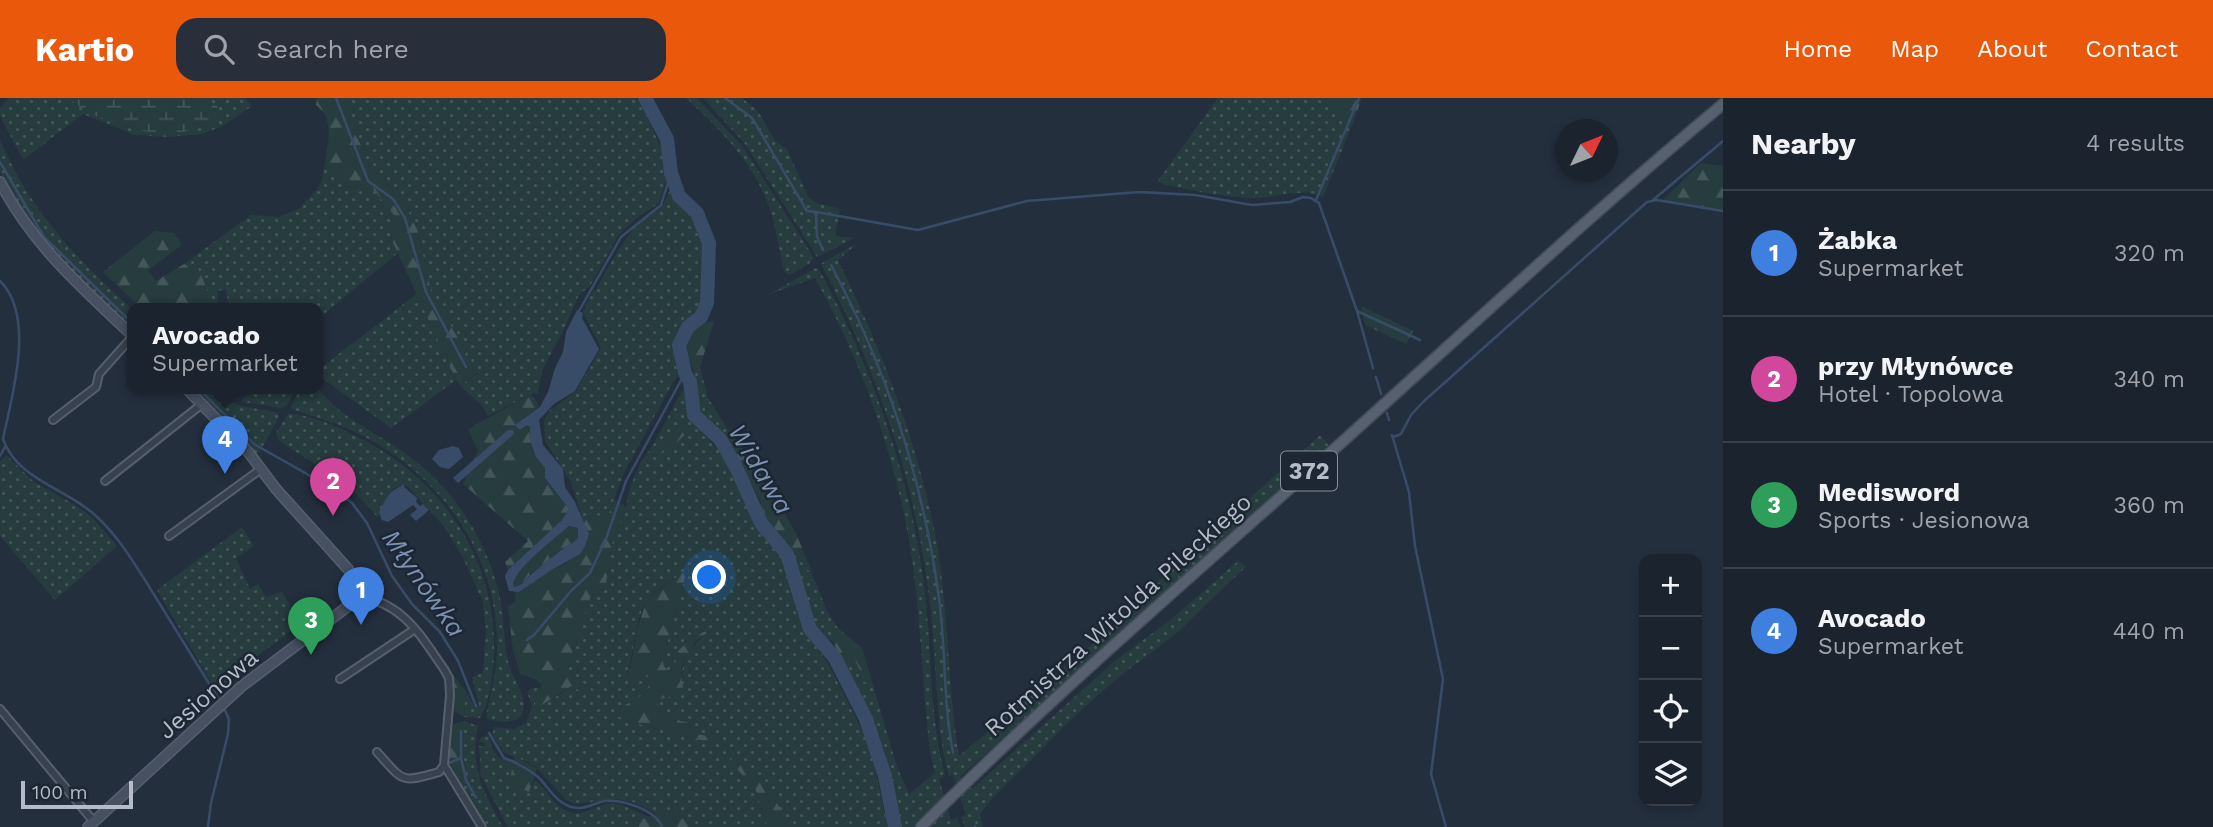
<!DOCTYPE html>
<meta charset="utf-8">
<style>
:root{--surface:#1b232e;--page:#282f3a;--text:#f1f3f6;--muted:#a0a4aa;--line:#39404a;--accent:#ea580c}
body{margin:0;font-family:"Work Sans",sans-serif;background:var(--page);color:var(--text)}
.controls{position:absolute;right:21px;bottom:21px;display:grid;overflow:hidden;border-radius:14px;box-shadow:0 4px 10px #0003}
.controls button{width:63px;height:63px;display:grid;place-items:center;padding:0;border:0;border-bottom:2px solid var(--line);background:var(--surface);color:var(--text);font:35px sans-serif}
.compass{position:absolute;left:1555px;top:21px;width:63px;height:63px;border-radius:50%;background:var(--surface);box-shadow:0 4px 10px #0003;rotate:47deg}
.scale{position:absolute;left:21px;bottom:18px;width:112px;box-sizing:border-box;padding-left:7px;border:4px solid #b4bcc9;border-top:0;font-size:19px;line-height:24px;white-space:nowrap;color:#b4bcc9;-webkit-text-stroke:5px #1d2633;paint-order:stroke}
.you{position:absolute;left:710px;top:480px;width:24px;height:24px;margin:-18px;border:5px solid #fff;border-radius:50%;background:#1a73e8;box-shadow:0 0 0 10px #1a73e833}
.badge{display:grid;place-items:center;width:46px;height:46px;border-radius:50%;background:var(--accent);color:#fff;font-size:23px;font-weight:700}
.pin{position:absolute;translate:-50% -58px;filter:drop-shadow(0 2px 4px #0008)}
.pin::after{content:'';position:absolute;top:37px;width:24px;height:21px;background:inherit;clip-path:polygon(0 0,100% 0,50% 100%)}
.popup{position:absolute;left:127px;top:205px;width:196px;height:91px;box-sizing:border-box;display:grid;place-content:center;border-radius:14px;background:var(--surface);filter:drop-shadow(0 2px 5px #0005);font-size:23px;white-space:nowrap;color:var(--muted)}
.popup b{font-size:26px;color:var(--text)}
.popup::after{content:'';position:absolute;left:50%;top:100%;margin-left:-14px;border:14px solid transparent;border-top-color:var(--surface)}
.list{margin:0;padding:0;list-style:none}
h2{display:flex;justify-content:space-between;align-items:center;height:91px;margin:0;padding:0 28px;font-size:30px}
h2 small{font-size:23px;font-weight:400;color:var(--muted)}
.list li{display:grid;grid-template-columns:46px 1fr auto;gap:21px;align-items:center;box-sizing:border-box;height:126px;padding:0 28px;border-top:2px solid var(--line)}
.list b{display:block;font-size:26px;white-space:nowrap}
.list p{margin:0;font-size:23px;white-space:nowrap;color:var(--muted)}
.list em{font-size:23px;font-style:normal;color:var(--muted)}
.icon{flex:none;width:38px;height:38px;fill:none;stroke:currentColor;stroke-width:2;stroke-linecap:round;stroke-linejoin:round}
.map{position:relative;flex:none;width:1723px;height:729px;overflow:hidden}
header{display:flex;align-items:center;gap:42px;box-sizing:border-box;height:98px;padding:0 35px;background:var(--accent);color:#fff}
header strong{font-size:33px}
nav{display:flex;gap:38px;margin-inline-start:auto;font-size:24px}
.search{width:490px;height:63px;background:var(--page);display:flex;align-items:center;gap:18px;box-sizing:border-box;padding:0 24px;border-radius:21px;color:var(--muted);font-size:26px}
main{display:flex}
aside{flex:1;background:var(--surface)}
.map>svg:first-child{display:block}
</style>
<header>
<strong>Kartio</strong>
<div class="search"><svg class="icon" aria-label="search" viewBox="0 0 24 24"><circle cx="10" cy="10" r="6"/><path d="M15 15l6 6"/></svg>Search here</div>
<nav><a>Home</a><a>Map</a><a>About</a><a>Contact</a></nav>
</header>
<main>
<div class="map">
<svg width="1723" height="729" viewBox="0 0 1723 729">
<defs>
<pattern id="grass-dots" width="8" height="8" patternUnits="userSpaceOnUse" patternTransform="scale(1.75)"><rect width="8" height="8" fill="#263c3f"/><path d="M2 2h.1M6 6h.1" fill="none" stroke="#435659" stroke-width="1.8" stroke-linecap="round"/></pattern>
<pattern id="forest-firs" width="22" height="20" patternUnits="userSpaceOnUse" patternTransform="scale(1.75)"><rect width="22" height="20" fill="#263c3f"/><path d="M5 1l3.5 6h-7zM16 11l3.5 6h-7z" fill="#435659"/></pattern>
<pattern id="wetland-marsh" width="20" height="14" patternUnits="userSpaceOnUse" patternTransform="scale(1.75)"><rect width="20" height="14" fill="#263c3f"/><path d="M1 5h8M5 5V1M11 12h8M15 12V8" fill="none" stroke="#435659"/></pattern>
</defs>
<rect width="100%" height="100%" fill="#242f3e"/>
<!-- grass -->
<path fill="url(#grass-dots)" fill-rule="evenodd" d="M9,0H245L252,8L223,28L202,36L168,39L135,37L83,16L23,62L0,18V10Z
M345,0H636L646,16L664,56L667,80L659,105L634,122L618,138L590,188L579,197L563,233L542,273L538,295L531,296L488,318L481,306L460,288L478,275L431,193L416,125L389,87L370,75Z
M686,0H697L743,49L814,160L809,166L790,177L784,174C779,151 776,128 768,106C752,63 719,30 686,0Z
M703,0H742L758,13L776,44L787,51L808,99L817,105L840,111L835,138L855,140L817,159L746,47Z
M1218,0H1318L1337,15L1354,22L1323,99C1304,89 1276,100 1254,100C1224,99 1185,92 1157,84Z
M0,42C31,114 75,159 132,211V233L69,174L30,129L0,74Z
M325,64L345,89L373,91L398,122L390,138L399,154L318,221V210H229L226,191L218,193L217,210H196L209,196L184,166L251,117L279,119L300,110L321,86Z
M672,87C677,102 687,111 695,125C709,152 706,184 700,213C668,236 672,242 678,278L673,284L624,375L608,417L582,419L571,384L545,343L544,323L549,313L576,293L601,250L583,214L593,192H596C604,176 625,138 637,127C659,108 660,117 672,87Z
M858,145L838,162C881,251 918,343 936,441C949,513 947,586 959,658L1114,528L1149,491L1320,337L1329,347L960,679L972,691L1117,561L1168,524L1238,463L1246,469C1223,489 1202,511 1180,532C1161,549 1140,562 1120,578C1075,615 1034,660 992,701L980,716L983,729H965L961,719L966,717L953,677L949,678L943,654C935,600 936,545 928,490C913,376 875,269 822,168V165Z
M816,170L820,173C872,270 910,377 924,487C932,550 929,616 945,678L939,681L951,722L957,720L961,729H901L893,681L883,647L872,619L856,595L843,564L855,562L860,572L859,584L872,583L896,666L909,696L935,675L930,654C923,592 921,529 913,468C899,367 864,268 815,180L767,197Z
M418,195L456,282L391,330L318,277V272Z
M700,269L708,300L729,333L727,341C718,332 699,320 696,307C695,298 696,285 694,274Z
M191,290H211C235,313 250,307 278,315V321L259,355H254Z
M261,290H296L287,307L282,310L242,304V301Z
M301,290H318C340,320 372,332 402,353C454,389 489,443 501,505C504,524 504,544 508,563C511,582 535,604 518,621C509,624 493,625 486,619C490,598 496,578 497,556C501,460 442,376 357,335C336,324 313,319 292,311L291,308Z
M683,291L690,322L723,357L736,380L757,430L779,452L785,463L805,534L828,565L870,648L888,729H790L791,727L755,690L766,725L770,729H695L669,712L657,716L633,704L618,701L574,706L566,702L537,670L528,664L504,655L492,636L495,629L514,631L526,625L532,608L527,594L532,590H540L534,595L536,610L561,596L571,587L590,598L591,591L567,573L590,500L605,492L612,446L626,409L630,389L641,364L653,347ZM687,472L667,546L661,557L664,568L669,574L674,571L678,553L714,530C695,544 679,559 683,583L669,599L658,602V610L664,621L676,618L680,623L687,624L695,636L717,642L714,646C681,635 645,631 613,616C624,603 637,609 650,586L648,576L625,582C634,560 635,520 647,502C653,493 677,479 687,472Z
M288,316C308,316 331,326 349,335C436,374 496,456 494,553C493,575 491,602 480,620L464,619L466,593L474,608L479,607L472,579L483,575L486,533L483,504L463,460L444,428L407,388L394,390L379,414L380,417L377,419C347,380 317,369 278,342L276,335Z
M6,357L34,384L75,407L92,419L117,448L55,502L0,438V364Z
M242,429L254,448L236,460L250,491L258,486L266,499L282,494L301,526L258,557L218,596L157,492Z
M793,454C800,462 809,471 814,481C823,499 827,522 844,535L833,544L816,531Z
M464,623L478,628C469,668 484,696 503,729H485L461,689L470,684L463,659Z
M488,637C494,654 494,661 514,664L509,685L529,694L535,682C547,691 553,707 567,713C584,720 596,706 611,705C623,705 637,714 648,719L636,723L639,729H508L481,678L479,648H485V645L479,644L481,640Z"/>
<!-- forest -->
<path fill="url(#forest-firs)" d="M317,0H345L370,75L389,87L416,125L431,193L478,274L460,288L456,282L390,138L398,122L373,91L345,89L325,64C328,42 335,22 316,7Z
M1318,0H1362L1354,22L1337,15Z
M1701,65L1723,68V112L1661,104Z
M155,133L174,135L182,147L148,172L156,183L184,166L198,170L209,196L196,210H141L103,174Z
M1361,208L1413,233L1406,246L1365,227Z
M714,223L700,269L694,274C684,249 681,229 714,223Z
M531,296L540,309L523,321L530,330L536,359L545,370V380L569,411L562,422L508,472L505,464L528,443L463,386L478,353L468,331Z
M686,326L695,330C675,341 675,355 648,359Z
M729,333L749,358L795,433L813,477L765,419L760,402L727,341Z
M615,401L626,409L612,446L605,492L590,500L567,573L591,591V599L571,588L536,611L534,594L542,588L537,582L520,576L513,552L508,509L516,503L515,493L519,494L550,473L567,465L589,436L581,419L608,417Z
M569,428L578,430V441C573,446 569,446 564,450C554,458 543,466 532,475C526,480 523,486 516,490L513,488C512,472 556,440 569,428Z
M687,471L667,546L661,557L664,568L669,574L674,571L678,553L691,541L719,526L695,544L681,569L683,591L677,596L658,602V610L664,621L672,615L680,623L687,624L695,636L708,638L718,642L714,646C681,635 645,631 613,616C624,602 636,609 650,586L647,576L624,583L630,571L637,532L647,501Z
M844,535L862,550L872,583L859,585L860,572L855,562L843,564L833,544Z
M454,578L466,593L464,619L454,613Z
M464,623L463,659L470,684L461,689L449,662L452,627Z
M733,658L758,676L791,727L790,729H770L766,725L755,690L730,664Z
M515,659L537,670L529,694L509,685Z
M669,712L695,729H639L636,723Z"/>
<!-- wetland -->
<path fill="url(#wetland-marsh)" d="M68,0H204L218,9L217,22C206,26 193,33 181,34C142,38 98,25 68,0Z"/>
<!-- water -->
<path fill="#394c67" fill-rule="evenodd" d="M577,212L583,215L582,220L599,251L575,293L554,306L539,322L543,347L563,371L565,389L575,404L589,436L585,448L580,456L550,473L519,494L509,493L505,478L508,472L562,422L569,411L545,380V370L536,359L529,339L530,329L527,327L520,332L515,327L540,309L548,294L555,270L563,254L566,234ZM569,428L578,430V440C573,446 569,446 564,450C554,458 543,466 533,475C526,480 524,486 516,489L513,488C512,472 556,440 569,428Z
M508,332H513L514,336L458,385L453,380Z
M453,348L459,350L463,359L449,371L440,369L432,361L439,352Z
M403,388L417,400L416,404L420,408L423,406L429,412L416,423L410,417L417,411L413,407L388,424L382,422L379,414C385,403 389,391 403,388Z"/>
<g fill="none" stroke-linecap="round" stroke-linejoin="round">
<!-- stream -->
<path stroke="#394c67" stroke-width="2.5" d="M336,0L368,83L393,101L405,120L426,194L466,269
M725,0L752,20L807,113L816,114L918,132L1027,103L1139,94L1195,97L1252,107L1290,104L1303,99L1311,100L1319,105L1357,213L1373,270
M0,64L44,139L132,225
M1316,102L1359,0
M1653,102L1723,43
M816,115L817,139L823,152
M831,167C887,271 923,383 939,500C946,552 943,604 953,655
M0,183C36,219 12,297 3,341C17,382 68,391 96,418C120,440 136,468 153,495C175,530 196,565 218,600
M579,213L621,139L661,107L671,75
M1357,213L1420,242
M1376,279L1381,296
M198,290L254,346L337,393L352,405L367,425L392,478L412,506L440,534L458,563L476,608
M1387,315L1389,322
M1392,337L1409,394L1415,448L1443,581L1431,676L1446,729
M1393,339L1401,336L1411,317L1423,304L1647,104L1657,102L1723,113
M0,358L5,349
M527,542L534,537L571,493L590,475L606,441L626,383L685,275
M461,633V660
M489,635L504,660C516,664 526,670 537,678C550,690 558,710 579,710C588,710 597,704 605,703C622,701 656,712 662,729
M449,665L461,660L466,682L476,700
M975,728V729
M208,729L211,705L228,636L229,621L224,610"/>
<!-- river -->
<path stroke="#394c67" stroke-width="14" d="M645,0L667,41L671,75L679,98L697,115L709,145L707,205L701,219L688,229L679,247L685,275L690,284L694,317L720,341L736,369L761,425L787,456L810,531L835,560L866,621L885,678L895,729"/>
<!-- street casing -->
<g stroke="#565f6c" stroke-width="10">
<path id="street" d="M53,322L96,289L99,276L132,239
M105,383L202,306
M169,438L261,371
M356,497C404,506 418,534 444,571L449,580L450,597L444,667L482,729
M340,581L415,531
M0,611L94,724
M377,654C404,684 400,685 439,674L444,667"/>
</g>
<!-- secondary casing -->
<g stroke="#565f6c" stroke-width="12">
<path id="secondary" d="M0,84C32,146 82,190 132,237
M88,729L242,588L347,509C359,496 358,485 348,471L276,391L249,355L186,290"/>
</g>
<!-- primary casing -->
<g stroke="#414a57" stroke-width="13">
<path id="primary" d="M921,729C1055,595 1200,471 1341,345C1468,231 1592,115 1723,6"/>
</g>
<!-- street -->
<use href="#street" stroke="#38414e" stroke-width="6"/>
<!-- secondary -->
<use href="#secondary" stroke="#465061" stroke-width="9"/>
<!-- primary -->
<use href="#primary" stroke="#56606e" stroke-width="10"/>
</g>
<g text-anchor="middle" stroke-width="5" stroke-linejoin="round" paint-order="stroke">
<!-- shield labels -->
<rect fill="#1d2633" stroke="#878f9c" stroke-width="2" x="1281" y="353.5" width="56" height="39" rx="5"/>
<g font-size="23" font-weight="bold" fill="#b4bcc9">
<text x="1309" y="381">372</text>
</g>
<!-- street labels -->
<g font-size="24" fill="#b4bcc9" stroke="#1d2633">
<text transform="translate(1118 517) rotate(-42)" y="8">Rotmistrza Witolda Pileckiego</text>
<text transform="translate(208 596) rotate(-41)" y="8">Jesionowa</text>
</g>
<!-- water labels -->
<g font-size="26" font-style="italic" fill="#7c92b1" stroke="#1d2633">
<text transform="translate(761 371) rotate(59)" y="9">Widawa</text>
<text transform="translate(424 485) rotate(55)" y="9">Młynówka</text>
</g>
</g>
</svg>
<div class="controls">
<button>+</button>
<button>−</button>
<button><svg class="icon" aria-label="locate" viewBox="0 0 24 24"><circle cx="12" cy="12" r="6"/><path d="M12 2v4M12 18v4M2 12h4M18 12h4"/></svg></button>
<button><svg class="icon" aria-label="layers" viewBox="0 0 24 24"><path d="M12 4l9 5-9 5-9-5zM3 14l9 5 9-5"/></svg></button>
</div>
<svg class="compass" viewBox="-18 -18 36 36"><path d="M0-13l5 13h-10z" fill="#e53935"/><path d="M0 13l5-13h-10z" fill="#a0a4aa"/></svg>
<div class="scale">100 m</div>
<div class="you"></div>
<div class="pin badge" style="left:361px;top:527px;background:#3f7fe0">1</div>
<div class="pin badge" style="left:333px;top:418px;background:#d1479c">2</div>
<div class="pin badge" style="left:311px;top:557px;background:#2e9e5b">3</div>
<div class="pin badge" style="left:225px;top:376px;background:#3f7fe0">4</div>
<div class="popup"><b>Avocado</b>Supermarket</div>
</div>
<aside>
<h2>Nearby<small>4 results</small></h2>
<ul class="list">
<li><span class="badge" style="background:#3f7fe0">1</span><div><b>Żabka</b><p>Supermarket</p></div><em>320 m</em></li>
<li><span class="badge" style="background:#d1479c">2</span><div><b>przy Młynówce</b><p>Hotel · Topolowa</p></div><em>340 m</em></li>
<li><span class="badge" style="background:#2e9e5b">3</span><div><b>Medisword</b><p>Sports · Jesionowa</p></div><em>360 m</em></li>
<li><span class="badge" style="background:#3f7fe0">4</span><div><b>Avocado</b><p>Supermarket</p></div><em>440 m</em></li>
</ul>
</aside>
</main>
